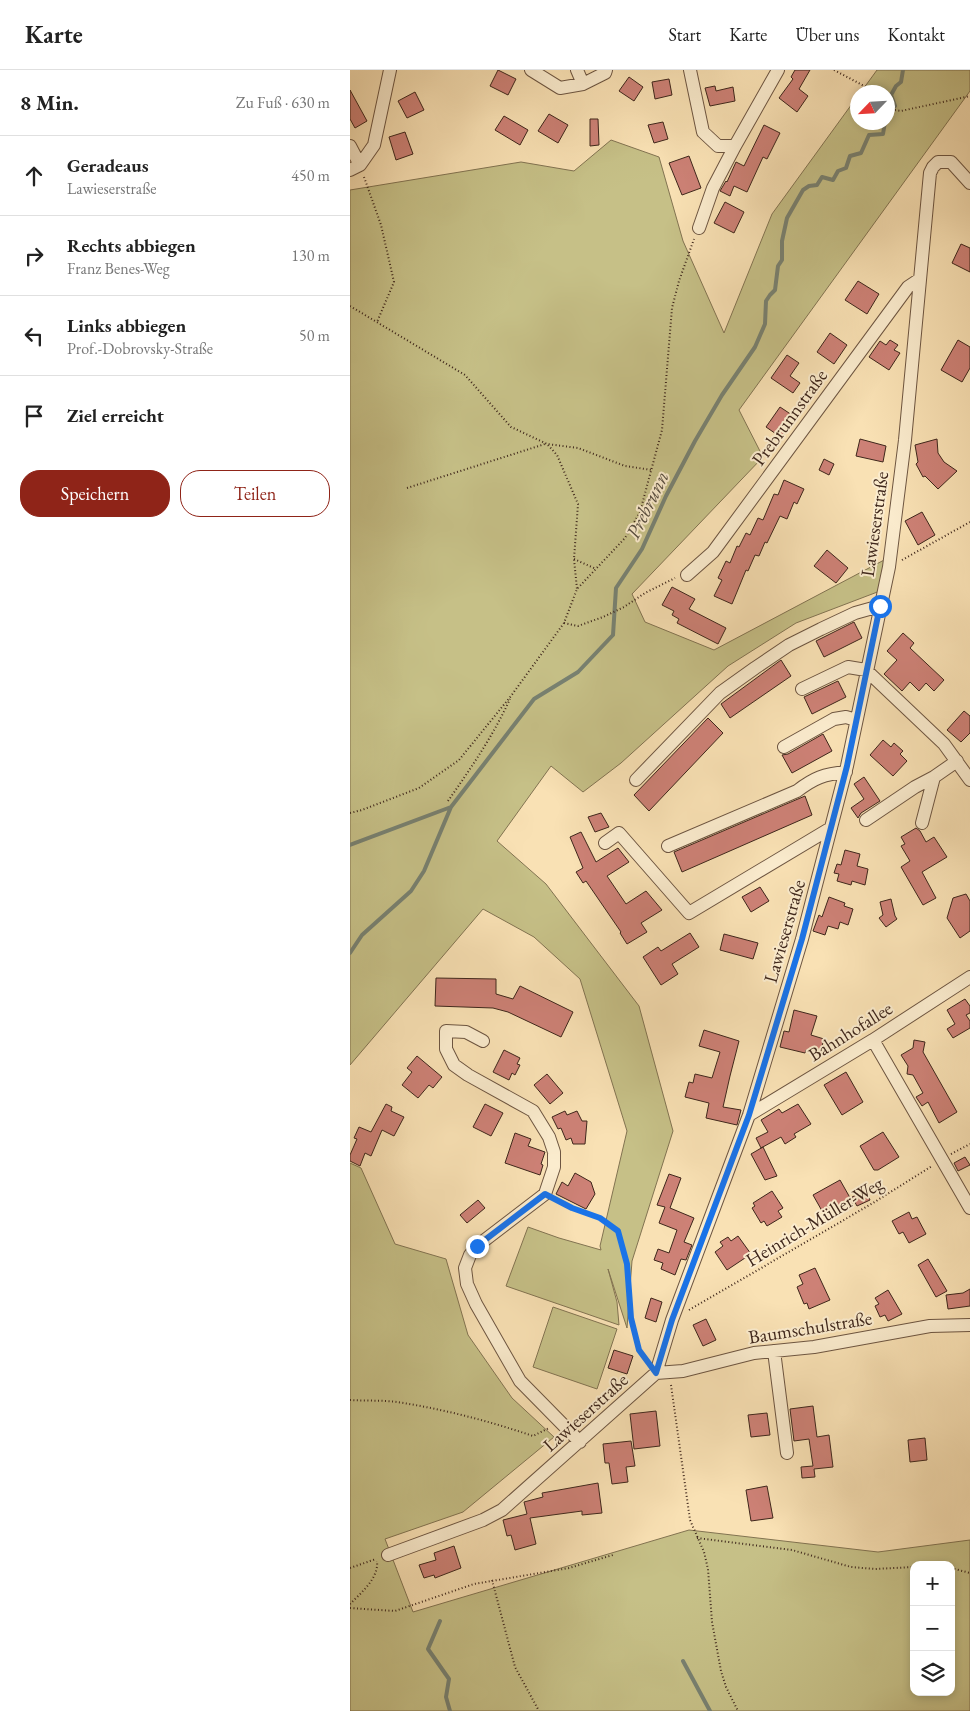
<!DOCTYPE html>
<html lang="de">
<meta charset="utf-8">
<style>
:root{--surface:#fff;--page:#f2f2f2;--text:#222;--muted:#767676;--line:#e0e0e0;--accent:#8f2418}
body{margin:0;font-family:"EB Garamond",serif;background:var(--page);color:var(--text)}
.controls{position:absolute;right:15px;bottom:15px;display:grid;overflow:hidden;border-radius:10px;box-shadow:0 2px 8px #0003}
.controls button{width:45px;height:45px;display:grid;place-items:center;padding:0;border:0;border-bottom:1px solid var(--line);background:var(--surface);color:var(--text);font:25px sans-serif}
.compass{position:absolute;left:500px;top:15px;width:45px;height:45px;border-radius:50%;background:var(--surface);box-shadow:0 2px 8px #0003;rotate:245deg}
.stop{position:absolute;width:15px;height:15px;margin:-11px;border:4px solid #1a73e8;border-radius:50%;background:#fff}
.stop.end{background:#1a73e8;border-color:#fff;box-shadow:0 1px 5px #0008}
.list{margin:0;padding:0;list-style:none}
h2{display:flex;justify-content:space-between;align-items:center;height:65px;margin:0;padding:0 20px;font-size:21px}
h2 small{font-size:16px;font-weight:400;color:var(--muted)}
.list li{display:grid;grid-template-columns:32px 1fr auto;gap:15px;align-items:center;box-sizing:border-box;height:80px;padding:0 20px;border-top:1px solid var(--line)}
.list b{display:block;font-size:19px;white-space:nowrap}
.list p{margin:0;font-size:16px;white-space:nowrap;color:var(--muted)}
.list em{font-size:16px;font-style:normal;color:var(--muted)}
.actions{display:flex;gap:10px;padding:15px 20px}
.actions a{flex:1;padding:11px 0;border:1px solid var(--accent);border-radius:20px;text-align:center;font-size:18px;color:var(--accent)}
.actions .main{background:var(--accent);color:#fff}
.icon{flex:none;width:28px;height:28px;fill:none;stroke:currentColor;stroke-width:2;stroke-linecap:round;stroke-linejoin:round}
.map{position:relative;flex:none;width:620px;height:1641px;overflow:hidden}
header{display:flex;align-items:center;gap:30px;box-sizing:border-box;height:70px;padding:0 25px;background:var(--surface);border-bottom:1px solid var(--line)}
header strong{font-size:24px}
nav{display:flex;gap:28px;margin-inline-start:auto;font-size:18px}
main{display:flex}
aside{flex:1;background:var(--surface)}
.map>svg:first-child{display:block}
</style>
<header>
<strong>Karte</strong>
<nav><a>Start</a><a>Karte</a><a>Über uns</a><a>Kontakt</a></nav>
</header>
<main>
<aside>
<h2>8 Min.<small>Zu Fuß · 630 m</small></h2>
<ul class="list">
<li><svg class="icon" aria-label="ahead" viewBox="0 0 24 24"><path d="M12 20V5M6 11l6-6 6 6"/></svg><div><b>Geradeaus</b><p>Lawieserstraße</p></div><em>450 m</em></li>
<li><svg class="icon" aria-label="right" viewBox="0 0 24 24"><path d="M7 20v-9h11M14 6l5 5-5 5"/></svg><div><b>Rechts abbiegen</b><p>Franz Benes-Weg</p></div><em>130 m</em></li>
<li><svg class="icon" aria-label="left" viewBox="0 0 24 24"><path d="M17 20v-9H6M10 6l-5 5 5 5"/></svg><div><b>Links abbiegen</b><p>Prof.-Dobrovsky-Straße</p></div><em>50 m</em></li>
<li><svg class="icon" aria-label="arrive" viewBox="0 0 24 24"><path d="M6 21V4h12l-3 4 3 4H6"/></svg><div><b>Ziel erreicht</b></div></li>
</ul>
<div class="actions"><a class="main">Speichern</a><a>Teilen</a></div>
</aside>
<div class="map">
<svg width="620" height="1641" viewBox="0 0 620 1641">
<rect width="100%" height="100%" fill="#f9e1b4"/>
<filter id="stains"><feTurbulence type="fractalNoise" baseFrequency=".004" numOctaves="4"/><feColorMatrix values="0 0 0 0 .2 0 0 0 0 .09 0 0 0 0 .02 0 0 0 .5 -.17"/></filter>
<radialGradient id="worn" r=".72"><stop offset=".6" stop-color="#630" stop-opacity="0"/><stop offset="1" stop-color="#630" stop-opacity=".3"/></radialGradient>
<!-- green -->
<path fill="#c6c087" stroke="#827351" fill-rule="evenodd" d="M527,0H620V21L389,340L413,387L282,524L295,552L364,580L536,489L530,521L446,553L378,596L271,693L233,722L201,696L147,771L196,814L289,936L323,1061L282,1191L277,1258L258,1199L267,1232L269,1255L156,1216L178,1157L209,1168L251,1180L250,1176L277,1061L230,909L184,867L133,839L0,995V120L171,92L224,101L261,70L309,87L333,171L374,263L422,144L507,27L508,52H538V22H511Z
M0,1093L11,1098L45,1174L96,1189L118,1265L162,1328L204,1367L113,1442L35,1469L63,1542L339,1460L528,1482L620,1470V1641H0ZM564,1495H601V1622H564Z
M203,1237L267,1259L247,1319L183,1297Z"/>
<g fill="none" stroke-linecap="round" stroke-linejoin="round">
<!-- stream -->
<path stroke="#788171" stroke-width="4" d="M538,44L545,36L541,25L546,16L551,12L553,0
M0,775L101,737L184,629L228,602L263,565L266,518L292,479L316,426L345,371L372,325L405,277L415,254L416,231L420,225L425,220L428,196L432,190V171L437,148L453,120L459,116L467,115L472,107L483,110L488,101L496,98L500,86L511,83L519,65L533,64L535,52
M0,883L12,865L61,821L74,801L101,737
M90,1551L78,1579L99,1609L96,1627L100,1641
M333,1591L360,1641"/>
</g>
<!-- building -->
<path fill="#cd8176" stroke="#3e261b" d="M148,0L166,9L158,25L140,16Z
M445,0H460L449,19L458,26L447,42L429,28L443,9L441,7Z
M279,7L293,17L284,31L269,21Z
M319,9L322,25L305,29L302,12Z
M365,16L366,21L383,17L385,31L360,36L355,18Z
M0,20L17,51L5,58L0,49Z
M65,22L74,40L57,48L48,31Z
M199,44L218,55L208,73L188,61Z
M154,46L178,60L170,75L145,60Z
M240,49H248L249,75L240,76Z
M313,52L318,69L304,73L298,55Z
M414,55L430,63L417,89L413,87L397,122L384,116L380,126L370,121L376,111L377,112L386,92L394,96Z
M55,62L63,84L46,90L39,67Z
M339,86L351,118L332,125L319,93Z
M375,132L394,142L384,163L364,153Z
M611,174L620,178V202L602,193Z
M508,211L529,224L517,244L495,230Z
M480,263L497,275L484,294L467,282Z
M540,270L548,275L544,280L550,283L539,300L519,287L530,271L536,275Z
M608,270L620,277V298L612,312L591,300Z
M437,285L449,293L440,306L450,313L443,323L421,308Z
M430,337L445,347L432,368L416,357Z
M510,369L536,376L533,392L506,386Z
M587,369L588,383L594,392L607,401L588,419L575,406L573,407L566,394L568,392L565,375Z
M474,389L484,394L479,405L469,400Z
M434,410L454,419L447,434L444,432L437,449L430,446L417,473L415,472L409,486L405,485L398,501L396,500L382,534L364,526L372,510L368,508L376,491L380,493L387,476L389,477L396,463L400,465L408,448L413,450L424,424L428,425Z
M572,442L585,465L568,475L555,451Z
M477,480L498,498L486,513L464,496Z
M322,517L345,529L339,539L376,558L368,574L327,553L329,549L322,545L324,541L312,535Z
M504,552L512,568L474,587L466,571Z
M553,563L564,573L560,578L594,610L584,621L576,613L569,621L560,612L552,621L534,604L547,590L537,581Z
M431,590L441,606L380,648L371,634Z
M488,611L496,627L462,644L454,627Z
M614,641L620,646V663L611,672L597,660Z
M358,648L373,663L299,741L284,725Z
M473,664L482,681L442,703L432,685L438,684Z
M533,670L541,677L544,673L553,681L550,684L557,691L543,706L520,685Z
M514,707L530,731L511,743L508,748L501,738L514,729L504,714Z
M455,726L462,745L332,802L324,782Z
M251,743L259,757L245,762L238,747Z
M566,758L570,761L576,772L584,767L597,787L572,802L586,828L573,835L551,797L560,791L551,776L555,774L551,767Z
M231,762L246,792L268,778L279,792L257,806L276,834L296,821L312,840L291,853L297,862L277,874L270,863L271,862L236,811L233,813L226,802L233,798L220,767Z
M495,780L510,784L507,796L518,799L515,815L502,811L501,815L487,811L489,804L484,803L487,794L491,795Z
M410,817L419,831L401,842L392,827Z
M616,824L620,831V861L610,868L597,848L603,828Z
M479,827L495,833L494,836L503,839L498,855L490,852L488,859L478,856L475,865L463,861L469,845L472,847Z
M541,829L545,846L547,849L536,857L529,848L533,845L530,832Z
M340,863L349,877L322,894L328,904L311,915L293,887L308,877L311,881Z
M374,864L408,873L403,889L370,880Z
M86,908L146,909V924L163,929L170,916L223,942L211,967L158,942L143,938L85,936Z
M615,929L620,936V943L616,945L620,951V958L603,968L597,959L605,954L597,940Z
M444,940L467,946L461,965L474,969L470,983L456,980L455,983L430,977L434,961L439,962Z
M354,960L389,971L380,1006L373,1037L391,1040L387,1055L356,1048L359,1033L335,1027L339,1012L343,1013L345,1004L362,1008L370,982L349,976Z
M564,970L575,972L573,982L607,1042L589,1053L578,1032L572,1036L566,1027L573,1023L563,1005L557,1004L558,996L551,985L563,978Z
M154,980L170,988L167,994L170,995L165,1005L162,1003L159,1010L143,1002Z
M67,986L92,1007L83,1018L79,1015L68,1028L52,1015L62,1002L57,998Z
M496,1002L513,1032L492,1045L474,1015Z
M197,1004L213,1023L200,1034L184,1015Z
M36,1034L42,1037L41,1041L54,1047L44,1066L32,1060L21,1086L15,1083L10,1096L0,1091V1085L7,1069L4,1068L9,1057L21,1062Z
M135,1034L153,1043L141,1066L123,1057Z
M448,1034L461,1054L444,1064L446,1067L435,1074L431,1067L411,1078L406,1068L418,1062L411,1050L429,1039L432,1043Z
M215,1041L217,1045L227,1041L232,1051H237L235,1074H223L221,1068L216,1070L211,1058L208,1059L202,1047Z
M533,1062L549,1087L528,1100H524L510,1076Z
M165,1063L181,1069L178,1076L195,1082L191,1094L193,1095L190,1105L155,1093Z
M413,1077L427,1106L415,1110L401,1084Z
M615,1087L620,1095L608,1101L604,1093Z
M225,1103L241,1112L245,1124L236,1139L206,1124L212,1112L218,1116Z
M319,1104L331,1108L320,1138L344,1148L334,1172L342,1175L336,1190L331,1189L325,1205L311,1199L313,1193L304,1190L308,1179L319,1183L327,1160L309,1153L315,1137L307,1135Z
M490,1110L503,1133L476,1148L463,1125Z
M422,1121L433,1138L428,1141L432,1147L417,1156L414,1151L411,1153L402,1138L405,1136L403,1133Z
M516,1121L520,1130L507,1136L502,1127Z
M128,1130L135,1138L117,1153L110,1145Z
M559,1142L562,1149L567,1147L576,1164L559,1173L553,1162L549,1164L542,1151Z
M388,1166L401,1184L377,1200L365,1182L373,1176L370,1172L378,1167L381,1171Z
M578,1189L597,1221L586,1227L568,1195Z
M465,1198L480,1230L459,1239L457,1233L454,1234L447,1217L453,1214L449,1205Z
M620,1219V1236L598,1239L596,1225L613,1223Z
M538,1220L552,1244L538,1251L535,1245L530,1247L525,1236L529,1234L525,1228Z
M301,1228L312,1232L306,1252L295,1248Z
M356,1249L366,1270L353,1276L343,1255Z
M264,1280L283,1286L277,1304L258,1298Z
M463,1336L467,1367L479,1365L483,1397L464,1399L465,1407L452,1408L451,1397L463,1396L459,1369L444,1371L440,1339Z
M306,1341L310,1376L284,1379L280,1344Z
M417,1343L420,1365L401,1367L398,1345Z
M575,1368L577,1390L560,1392L558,1370Z
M281,1371L285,1396L276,1397L278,1412L262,1414L259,1393H255L253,1374Z
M248,1413L252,1443L232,1445V1441L180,1448L186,1474L165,1480L161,1465L157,1466L153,1450L177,1444L174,1432L193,1427L192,1423Z
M417,1416L423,1448L401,1451L396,1420Z
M104,1476L111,1498L85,1508L84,1505L74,1508L69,1495L86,1490L84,1483Z"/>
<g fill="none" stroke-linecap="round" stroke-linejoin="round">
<!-- minor casing -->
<g stroke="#6d5541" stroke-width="14">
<path id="minor" d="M181,0L210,18L233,14L255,3L256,0
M227,0L233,14
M340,0L353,62L368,76H385
M0,76L10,95
M0,100L10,95L24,75L40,0
M349,158L363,118L385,76L428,0
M337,505L363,482L558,217L570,209
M452,619L498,597L516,600L594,674L620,710
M434,677L484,649L496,647L506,650
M286,710L370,623L405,598L439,575L471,559L505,543L530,536
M516,750L565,717L584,707
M572,753L584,707L607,691
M255,773L269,763L339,843L481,758
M318,776L447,721C464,708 474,704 496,702
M523,970L620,1138
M133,971L116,962L96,961V979L104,995L118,1005L183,1041L199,1067L204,1082V1097L195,1124L127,1176L120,1185L115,1198L117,1214L126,1234L170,1311L230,1372
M399,1045L523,970L620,907
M424,1281L437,1383
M306,1303L333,1301L404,1283L464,1277L580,1256L620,1255
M38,1485L133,1450L152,1440L306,1303L322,1250L399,1045L452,869L497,696L539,497L555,370L580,103L583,97L588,92H601L620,113"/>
</g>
<!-- path -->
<path stroke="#3e261b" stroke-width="2" stroke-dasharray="1 2.5" stroke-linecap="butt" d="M484,0L516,17L519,22
M538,39L551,41L620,26
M14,107L31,155L44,212L27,252
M0,236L115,305L161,357L197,374L228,378L275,396L302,400
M198,375L207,385L228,434L224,489L227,519
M57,418L195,374
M224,489L246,499
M552,490L620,452
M214,553L228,556L253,547L274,537L295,523L325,508
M98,731C121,698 143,666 160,629
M0,743L12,740L69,718L109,690L161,626L214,553L227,519L275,468L290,442L312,360L322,238L329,211L344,169
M601,1084L620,1074
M206,1130L222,1138L250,1147L268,1161L277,1194L281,1248L289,1280L297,1291
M339,1240L523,1133L582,1096
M321,1315L340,1450L354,1482L358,1499L362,1552L371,1601L376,1617L388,1641
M0,1330C15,1331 32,1330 47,1332C93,1339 139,1351 183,1366L199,1358
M347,1468L442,1480L501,1497L525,1499L564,1497
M0,1498L26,1489
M601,1498L620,1503
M142,1510L165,1597L189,1641
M0,1534C11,1523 29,1508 27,1491
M0,1538L45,1541L124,1514L219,1498L263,1485"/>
<!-- minor -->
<use href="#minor" stroke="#fbecce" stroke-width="12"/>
</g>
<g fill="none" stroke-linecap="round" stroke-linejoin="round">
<!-- route -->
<path stroke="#1a73e8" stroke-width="6" d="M127,1176L195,1124L222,1138L250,1148L268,1161L277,1194L281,1248L289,1280L306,1303L322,1250L399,1045L452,869L497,696L530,536"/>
</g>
<g text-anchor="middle" stroke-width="4" stroke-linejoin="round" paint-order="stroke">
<!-- street labels -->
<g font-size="19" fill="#3e261b" stroke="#fbecce">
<text transform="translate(439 347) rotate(-54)" y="7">Prebrunnstraße</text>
<text transform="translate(524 454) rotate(-82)" y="7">Lawieserstraße</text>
<text transform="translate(434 861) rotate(-74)" y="7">Lawieserstraße</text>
<text transform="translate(500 961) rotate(-32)" y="7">Bahnhofallee</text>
<text transform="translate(464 1151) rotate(-31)" y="7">Heinrich-Müller-Weg</text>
<text transform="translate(460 1257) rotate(-9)" y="7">Baumschulstraße</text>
<text transform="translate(235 1342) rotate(-42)" y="7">Lawieserstraße</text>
</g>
<!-- water labels -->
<g font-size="20" font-style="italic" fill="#564c3f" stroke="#fbecce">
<text transform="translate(297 435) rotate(-64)" y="7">Prebrunn</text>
</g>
</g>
<rect width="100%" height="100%" filter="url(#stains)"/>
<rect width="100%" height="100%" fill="url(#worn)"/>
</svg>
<div class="controls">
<button>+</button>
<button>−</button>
<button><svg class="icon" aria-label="layers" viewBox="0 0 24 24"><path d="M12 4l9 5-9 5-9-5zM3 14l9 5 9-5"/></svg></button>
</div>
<svg class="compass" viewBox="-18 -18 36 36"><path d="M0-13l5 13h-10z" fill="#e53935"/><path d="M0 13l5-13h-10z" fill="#767676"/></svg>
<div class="stop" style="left:530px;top:536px"></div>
<div class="stop end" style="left:127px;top:1176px"></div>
</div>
</main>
